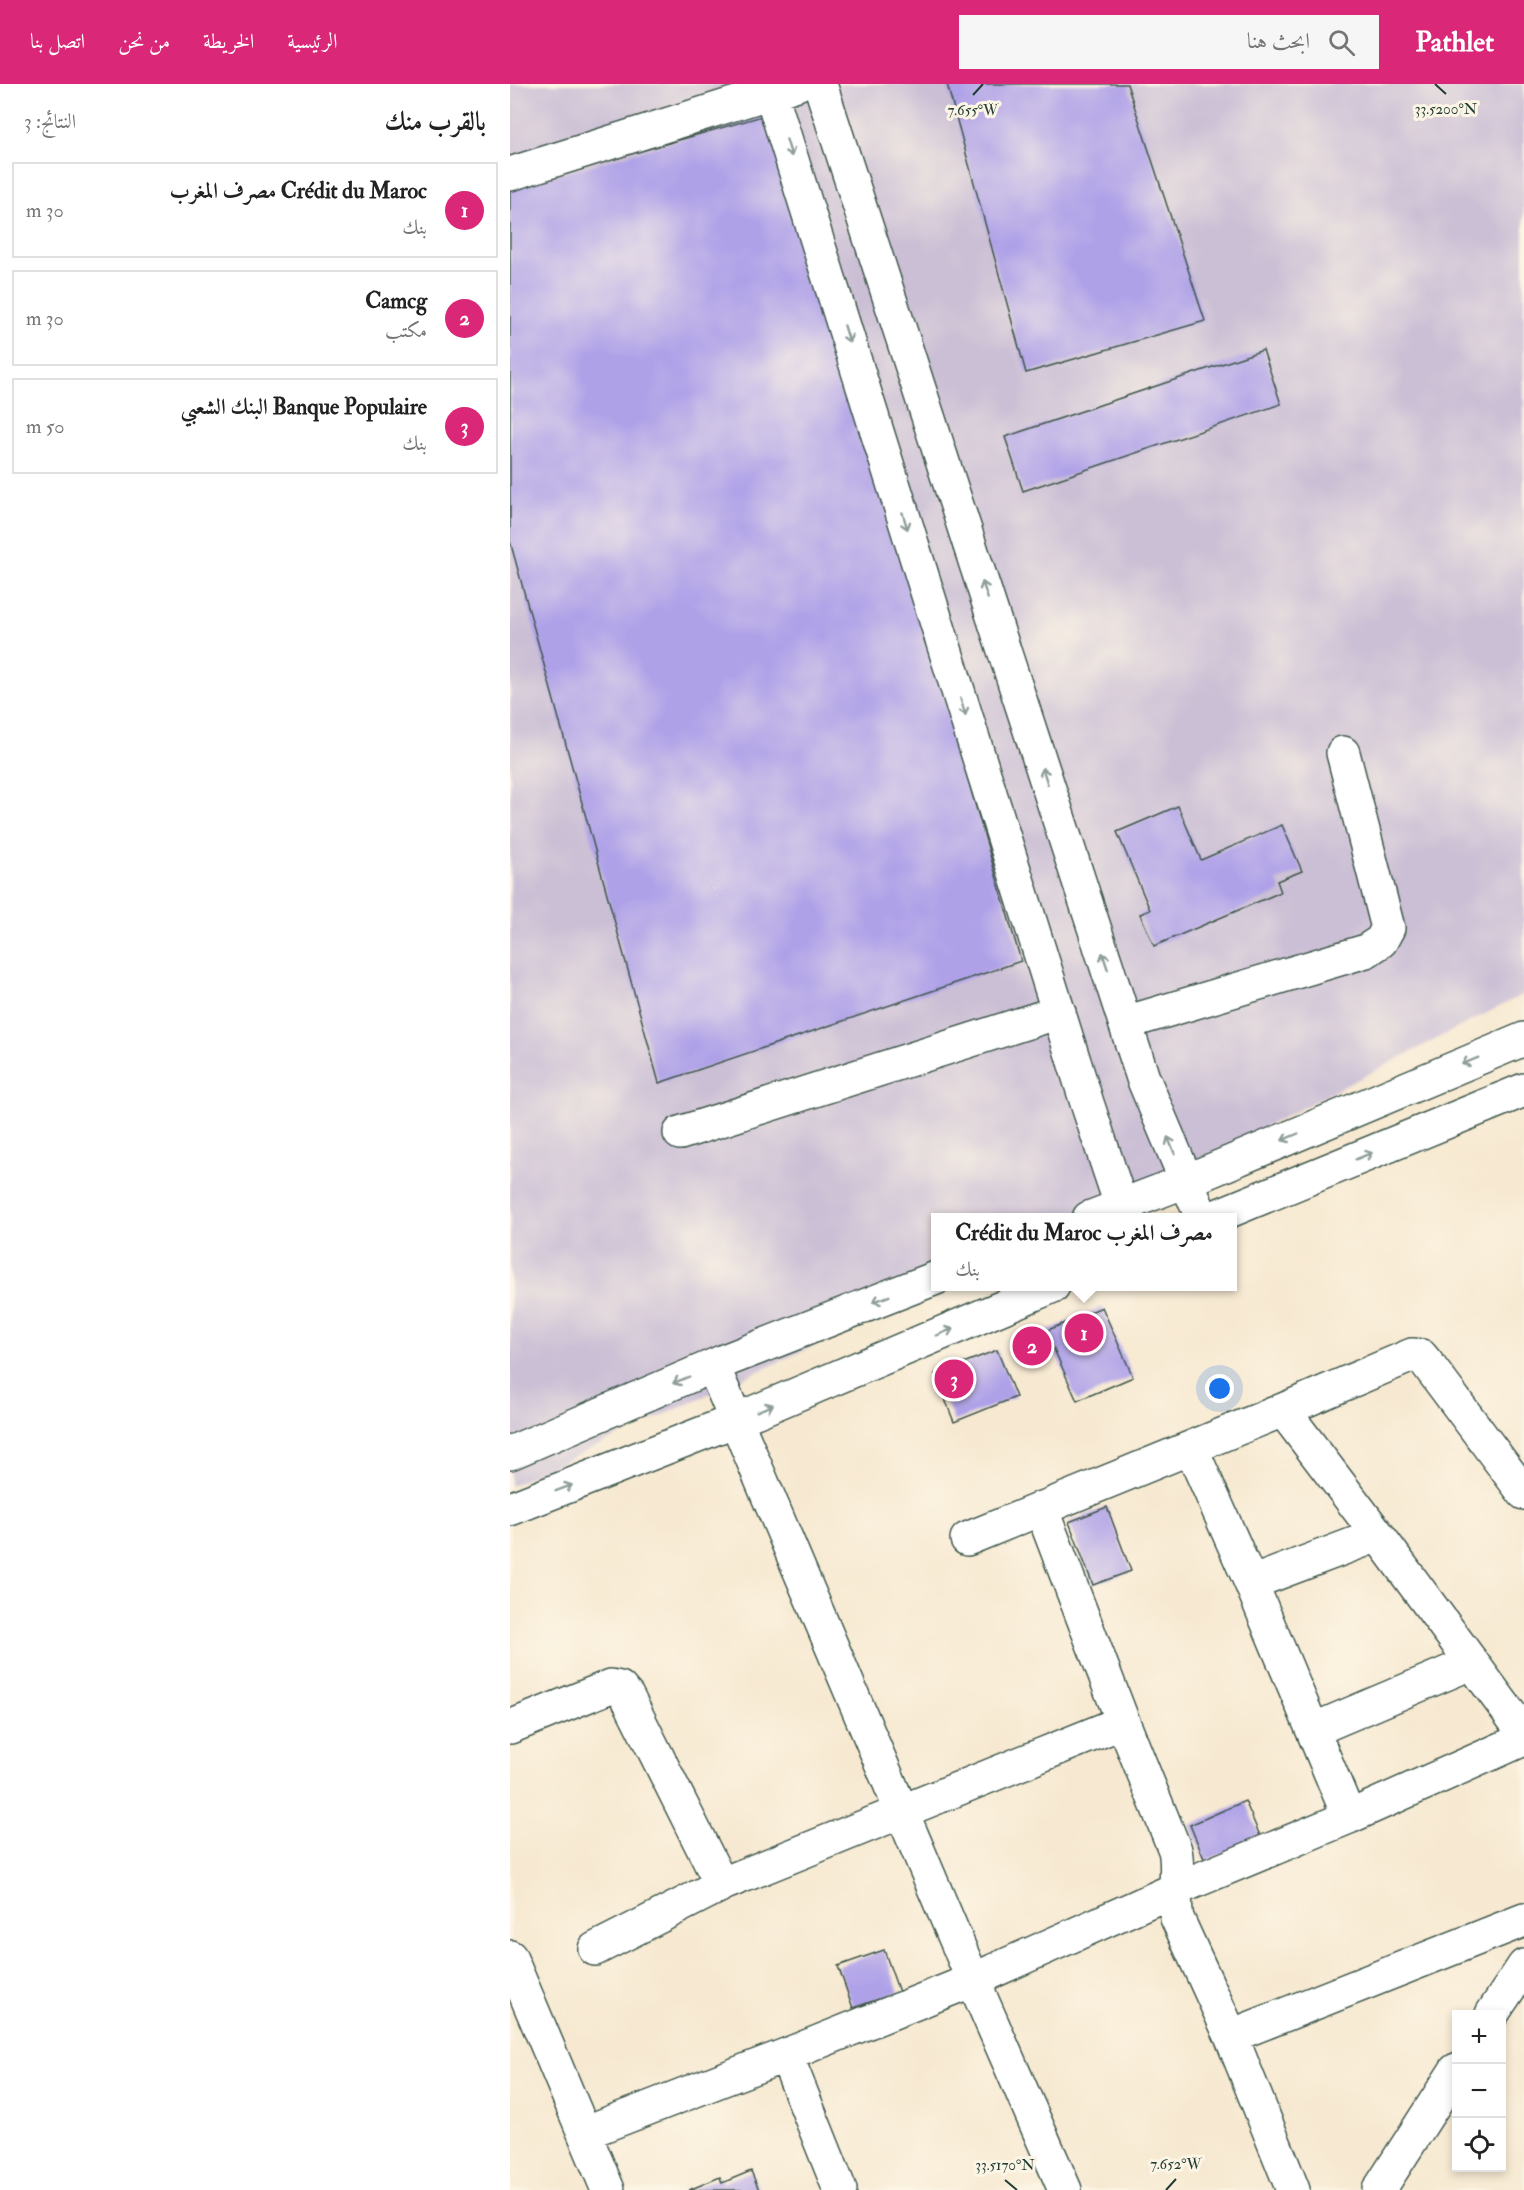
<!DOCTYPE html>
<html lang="ar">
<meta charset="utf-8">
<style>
:root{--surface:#fff;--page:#f6f6f6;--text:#222;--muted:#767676;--line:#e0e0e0;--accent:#db2777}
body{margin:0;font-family:"IM FELL Double Pica",Amiri,serif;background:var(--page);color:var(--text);direction:rtl}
.controls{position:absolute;right:18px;bottom:18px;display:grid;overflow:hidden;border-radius:0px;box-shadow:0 3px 9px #0003}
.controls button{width:54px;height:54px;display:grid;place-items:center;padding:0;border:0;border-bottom:2px solid var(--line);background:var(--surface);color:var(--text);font:30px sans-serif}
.you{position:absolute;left:710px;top:1305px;width:21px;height:21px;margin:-15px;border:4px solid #fff;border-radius:50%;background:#1a73e8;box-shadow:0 0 0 9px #1a73e833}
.badge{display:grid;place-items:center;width:39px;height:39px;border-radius:50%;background:var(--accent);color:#fff;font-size:20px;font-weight:700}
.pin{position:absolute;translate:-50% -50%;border:3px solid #fff;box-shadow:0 2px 6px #0006}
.popup{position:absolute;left:421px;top:1129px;width:306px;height:78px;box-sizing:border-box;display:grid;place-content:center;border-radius:0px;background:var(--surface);filter:drop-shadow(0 2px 4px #0005);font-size:20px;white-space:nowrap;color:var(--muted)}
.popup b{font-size:22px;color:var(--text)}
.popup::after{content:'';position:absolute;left:50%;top:100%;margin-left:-12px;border:12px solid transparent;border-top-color:var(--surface)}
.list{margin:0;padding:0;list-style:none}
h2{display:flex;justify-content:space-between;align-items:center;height:78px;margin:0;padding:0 24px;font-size:26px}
h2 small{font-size:20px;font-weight:400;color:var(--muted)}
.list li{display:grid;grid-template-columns:39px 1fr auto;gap:18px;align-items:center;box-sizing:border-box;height:96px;margin:0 12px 12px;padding:0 12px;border:2px solid var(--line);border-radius:0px}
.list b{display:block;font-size:22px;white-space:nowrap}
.list p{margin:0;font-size:20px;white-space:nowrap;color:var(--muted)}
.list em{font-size:20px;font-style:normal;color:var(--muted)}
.icon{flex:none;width:33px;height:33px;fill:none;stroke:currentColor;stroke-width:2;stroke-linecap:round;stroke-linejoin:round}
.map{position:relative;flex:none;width:1014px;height:2106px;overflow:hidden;direction:ltr}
header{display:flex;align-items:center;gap:36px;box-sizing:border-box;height:84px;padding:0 30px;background:var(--accent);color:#fff}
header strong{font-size:28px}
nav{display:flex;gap:33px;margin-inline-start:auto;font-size:21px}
.search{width:420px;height:54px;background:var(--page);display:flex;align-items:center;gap:15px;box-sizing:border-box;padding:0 21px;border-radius:0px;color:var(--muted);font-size:22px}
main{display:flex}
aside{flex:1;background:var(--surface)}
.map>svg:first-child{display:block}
</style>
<header>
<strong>Pathlet</strong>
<div class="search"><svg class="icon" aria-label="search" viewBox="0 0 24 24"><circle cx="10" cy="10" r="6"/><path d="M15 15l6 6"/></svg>ابحث هنا</div>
<nav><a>الرئيسية</a><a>الخريطة</a><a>من نحن</a><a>اتصل بنا</a></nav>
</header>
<main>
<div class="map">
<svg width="1014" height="2106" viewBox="0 0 1014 2106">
<rect width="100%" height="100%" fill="#fcf5e5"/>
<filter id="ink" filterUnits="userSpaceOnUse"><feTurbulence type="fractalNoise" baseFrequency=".0167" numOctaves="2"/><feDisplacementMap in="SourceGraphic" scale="12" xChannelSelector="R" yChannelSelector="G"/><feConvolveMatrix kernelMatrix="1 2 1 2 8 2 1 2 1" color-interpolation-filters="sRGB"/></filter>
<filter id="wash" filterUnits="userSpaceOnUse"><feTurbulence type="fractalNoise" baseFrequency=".008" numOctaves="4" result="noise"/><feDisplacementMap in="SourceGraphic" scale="24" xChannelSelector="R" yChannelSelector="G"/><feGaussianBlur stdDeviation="1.35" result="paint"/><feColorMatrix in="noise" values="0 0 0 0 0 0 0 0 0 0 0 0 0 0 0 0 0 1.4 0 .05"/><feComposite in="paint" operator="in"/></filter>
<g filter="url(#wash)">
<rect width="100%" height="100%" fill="#f7e9d1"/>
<!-- industrial -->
<path fill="#cbbfd5" d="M0,0H1014V910L580,1133L426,1134V1202L431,1203L0,1402Z"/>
<g id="blocks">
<!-- building -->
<path fill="#afa1e8" d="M437,0H617L695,237L516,289Z
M263,29L511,877L149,999L0,457V105Z
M753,266L771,320L513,407L495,353Z
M668,722L691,776L772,741L792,787L767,797L771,808L644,862L630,830L640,826L607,748Z
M592,1223L623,1293L567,1317L536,1247Z
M487,1266L506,1313L444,1338L425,1290Z
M597,1423L621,1487L583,1501L559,1438Z
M735,1717L751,1754L695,1777L680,1741Z
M374,1866L389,1908L343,1924L328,1882Z
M241,2087L249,2106H179L210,2093L212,2099Z"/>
</g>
</g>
<g filter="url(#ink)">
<use href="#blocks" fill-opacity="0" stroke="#3f574c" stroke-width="1.5"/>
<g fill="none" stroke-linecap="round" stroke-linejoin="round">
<!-- minor casing -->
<g stroke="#3f574c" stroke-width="36">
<path id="minor" d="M310,0L633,994L692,1134
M261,9L577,1019L611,1121L618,1134
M0,90L287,0
M615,939L856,867L871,857L878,844L833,669
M170,1049L549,928
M579,1134L676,1097L1014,955
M702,1134L1014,1006
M203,1282L463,1896L555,2106
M773,1326L868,1451L1014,1649
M681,1364L741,1499L839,1733
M0,1369L219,1275L426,1194
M531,1424L613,1638L665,1766C670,1789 662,1811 667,1834L721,1952L783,2106
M0,1425L226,1336L543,1202
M457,1455L773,1326L902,1271L911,1272L916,1278L1014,1409
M741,1499L868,1451
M0,1643L101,1602L110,1604L117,1612L207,1792L210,1797L215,1799L613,1638
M803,1646L961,1579
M85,1865L215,1799
M0,1873L98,2106
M982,1930L1014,1882
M721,1952L1014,1836
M276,1971L330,2106
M74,2049L276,1971L463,1896L666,1805L839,1733L1014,1655
M869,2106L946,1986"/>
</g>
<!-- minor -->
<use href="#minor" stroke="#fff" stroke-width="33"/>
</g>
<!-- one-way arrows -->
<defs><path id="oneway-shaft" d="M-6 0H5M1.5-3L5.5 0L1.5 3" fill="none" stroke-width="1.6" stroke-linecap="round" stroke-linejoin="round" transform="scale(1.5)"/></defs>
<g stroke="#8f9e9a">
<use href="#oneway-shaft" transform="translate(279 64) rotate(73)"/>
<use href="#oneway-shaft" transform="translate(337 250) rotate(73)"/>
<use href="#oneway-shaft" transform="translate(395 437) rotate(73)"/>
<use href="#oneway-shaft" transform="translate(475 506) rotate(-108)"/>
<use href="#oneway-shaft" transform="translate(453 623) rotate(73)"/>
<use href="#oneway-shaft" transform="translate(535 692) rotate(-108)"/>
<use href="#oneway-shaft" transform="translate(595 877) rotate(-108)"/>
<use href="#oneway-shaft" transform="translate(960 977) rotate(158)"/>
<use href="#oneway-shaft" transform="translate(780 1053) rotate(157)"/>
<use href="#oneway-shaft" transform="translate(661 1061) rotate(-113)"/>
<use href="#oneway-shaft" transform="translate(854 1072) rotate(-22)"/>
<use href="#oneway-shaft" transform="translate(371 1215) rotate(159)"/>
<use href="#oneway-shaft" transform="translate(435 1248) rotate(-23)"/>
<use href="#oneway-shaft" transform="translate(171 1296) rotate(157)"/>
<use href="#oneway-shaft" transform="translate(255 1324) rotate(-23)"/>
<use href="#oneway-shaft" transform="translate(54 1404) rotate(-21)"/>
</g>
</g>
<!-- ticks -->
<path fill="none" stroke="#1f3d34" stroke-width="2" d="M925,0L936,10M463,11L473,0M495,2096L507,2106M656,2106L666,2095"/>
<g font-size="15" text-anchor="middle" fill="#1f3d34" stroke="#fcf5e5" stroke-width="6" stroke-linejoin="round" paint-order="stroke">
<text x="936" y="30">33.5200°N</text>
<text x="463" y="31">7.655°W</text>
<text x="666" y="2085">7.652°W</text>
<text x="495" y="2086">33.5170°N</text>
</g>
</svg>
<div class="controls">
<button>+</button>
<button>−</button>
<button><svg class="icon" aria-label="locate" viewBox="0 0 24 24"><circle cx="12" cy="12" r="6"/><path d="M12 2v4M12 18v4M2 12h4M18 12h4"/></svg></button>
</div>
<div class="you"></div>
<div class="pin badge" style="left:574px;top:1249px">1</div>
<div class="popup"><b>Crédit du Maroc مصرف المغرب</b>بنك</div>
<div class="pin badge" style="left:522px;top:1262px">2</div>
<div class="pin badge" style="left:444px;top:1295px">3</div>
</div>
<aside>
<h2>بالقرب منك<small>النتائج: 3</small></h2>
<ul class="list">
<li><span class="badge">1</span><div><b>Crédit du Maroc مصرف المغرب</b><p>بنك</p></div><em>30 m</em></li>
<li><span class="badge">2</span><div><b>Camcg</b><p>مكتب</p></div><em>30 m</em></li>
<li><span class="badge">3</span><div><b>Banque Populaire البنك الشعبي</b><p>بنك</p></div><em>50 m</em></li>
</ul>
</aside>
</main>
